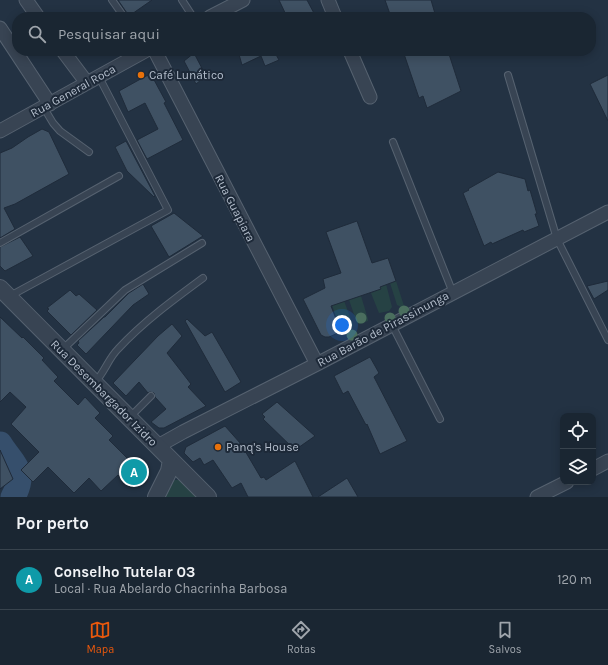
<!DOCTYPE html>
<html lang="pt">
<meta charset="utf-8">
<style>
:root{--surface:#1a2632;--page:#232e3a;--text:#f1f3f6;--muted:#9fa5ac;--line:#38434d;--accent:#ea580c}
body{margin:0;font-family:Karla,sans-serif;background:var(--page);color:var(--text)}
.controls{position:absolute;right:12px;bottom:12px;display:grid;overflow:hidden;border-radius:8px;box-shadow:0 2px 10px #0003}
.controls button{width:36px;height:36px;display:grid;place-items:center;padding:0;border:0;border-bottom:1px solid var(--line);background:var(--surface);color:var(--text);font:20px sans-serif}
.you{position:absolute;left:342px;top:325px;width:14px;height:14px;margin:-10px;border:3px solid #fff;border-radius:50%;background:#1a73e8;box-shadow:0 0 0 6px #1a73e833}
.badge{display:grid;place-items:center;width:26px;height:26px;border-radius:50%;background:var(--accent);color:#fff;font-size:13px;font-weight:700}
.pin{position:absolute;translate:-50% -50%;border:2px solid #fff;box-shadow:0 1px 4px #0006}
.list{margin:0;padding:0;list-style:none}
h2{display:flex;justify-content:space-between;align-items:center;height:52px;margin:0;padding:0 16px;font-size:17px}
h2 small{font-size:13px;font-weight:400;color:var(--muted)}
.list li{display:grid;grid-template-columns:26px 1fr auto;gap:12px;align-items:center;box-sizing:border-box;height:60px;padding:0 16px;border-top:1px solid var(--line)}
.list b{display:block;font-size:15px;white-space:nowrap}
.list p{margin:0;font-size:13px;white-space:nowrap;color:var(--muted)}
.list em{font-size:13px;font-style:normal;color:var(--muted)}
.icon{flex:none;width:22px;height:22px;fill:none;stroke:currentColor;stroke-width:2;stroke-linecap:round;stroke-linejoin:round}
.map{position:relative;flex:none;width:608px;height:497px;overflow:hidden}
.search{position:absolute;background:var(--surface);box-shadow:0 2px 10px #0003;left:12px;right:12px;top:12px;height:44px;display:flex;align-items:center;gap:10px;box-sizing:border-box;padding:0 14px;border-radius:16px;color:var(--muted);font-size:15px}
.sheet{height:112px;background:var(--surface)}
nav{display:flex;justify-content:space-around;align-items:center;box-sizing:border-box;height:56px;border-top:1px solid var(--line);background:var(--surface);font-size:11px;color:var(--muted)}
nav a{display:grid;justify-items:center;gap:2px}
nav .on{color:var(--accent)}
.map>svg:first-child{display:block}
</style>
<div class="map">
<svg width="608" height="497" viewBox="0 0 608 497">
<rect width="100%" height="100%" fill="#233243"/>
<!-- green -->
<path fill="#264244" d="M341,273L351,299L361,296L368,319V321L360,324L357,323L348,297L343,298L353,325L351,329L342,334L323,279Z
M396,281L404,306L401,307L397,305L390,283Z
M386,284L392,307L389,311L379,313L371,293L380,289V287Z
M171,480H181L198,497H162Z"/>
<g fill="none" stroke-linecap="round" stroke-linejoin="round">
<!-- river -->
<path stroke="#364f6c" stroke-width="25" d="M0,444C12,464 28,470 13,497"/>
</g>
<!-- building -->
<path fill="#3f5163" stroke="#1f2b3a" d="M118,0H152L129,16Z
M279,0H307L316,17H287Z
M385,0H431L436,17H391Z
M238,51H274L279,60L265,66L261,56L242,65Z
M403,51H448L461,91L427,108L423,96L419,98Z
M194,53L206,76L196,84L184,61Z
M150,75L153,78L166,102L164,103L183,140L147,159L137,140L158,129L145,103L128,112L119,91L146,76Z
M608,75V121L590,84Z
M42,129L49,132L69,174L15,204L4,208L15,229L0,238V153L12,148L28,137Z
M126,141L155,196L154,197L127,171L115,147Z
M498,172L525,179L528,191L530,190L537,214H535L539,226L524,232L523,230L492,244L491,242L484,246L463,193L469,190L468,189Z
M174,213L203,236L169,257L151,226Z
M357,221L372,263L388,258L396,281L380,287L381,289L331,306L340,329L338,333L329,337H325L321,335L303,299L325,288L323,279L341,273L326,232Z
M20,237L33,256L5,271L0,266V247Z
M608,281V290L594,299L587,286Z
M143,284L149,294L133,305L86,354L77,345L79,343L78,341L104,317H105L129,293Z
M70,290L76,296L79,294L97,310L71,335L47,311L49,309L47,308Z
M0,317L22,338L23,337L44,358L42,360L58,377L54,381L78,405L85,397L100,413L95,418L113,436L109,440L132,463L138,457L150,469L131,488L118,475L101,491L89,478L74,493L48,467L33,482L21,470L39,452L11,424L26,407L10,392L0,402Z
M187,319L205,336L212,332L241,382L225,392L185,321Z
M172,324L182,336L167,353L191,384L188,387L206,406L164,428H159L151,422L166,409L155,397L154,393L150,392L148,393L139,382L126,396L113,383L158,336Z
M370,357L379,373L374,377L407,441L380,454L367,424L366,425L348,391L343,394L334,376Z
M277,402L315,436L295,450L263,419L265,417L262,414Z
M225,426L241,444L261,478L264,477L266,480L295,461L313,497H248L241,483L232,488L213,460L204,465L200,458L193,462L184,453L186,447Z
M0,450L13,479L0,489Z
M347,478L358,497H318Z"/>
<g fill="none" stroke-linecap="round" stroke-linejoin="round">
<!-- service casing -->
<g stroke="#566270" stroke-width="8">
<path id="service" d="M112,0L124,17
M182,0L193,17
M508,75L557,239L608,340
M44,108L53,123L60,131L89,152
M393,142L453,293
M0,243L119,176
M10,296L168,210L99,77
M392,325L440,419
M63,349L125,290L202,243
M95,382C105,372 108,359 118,349C143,322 173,300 203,278
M130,417L151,396"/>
</g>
<!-- minor casing -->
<g stroke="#566270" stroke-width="15">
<path id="minor" d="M26,0L38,17
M328,0L335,17
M210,17L243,0
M0,28L50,104
M63,51L87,83
M155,51L317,364
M350,51L370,97
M0,131L145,51
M158,446L183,432L317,364L608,212
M593,469L608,461
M537,497L567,482"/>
</g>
<!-- tertiary casing -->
<g stroke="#566270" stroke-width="18">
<path id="tertiary" d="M0,288L208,497
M156,497L169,471L171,460"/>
</g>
<!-- service -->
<use href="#service" stroke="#384453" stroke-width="6"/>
<!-- minor -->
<use href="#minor" stroke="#384453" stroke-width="13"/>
<!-- tertiary -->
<use href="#tertiary" stroke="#384453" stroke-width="16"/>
</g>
<!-- trees -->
<g fill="#4a6e5e">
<circle cx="404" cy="311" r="5.5"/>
<circle cx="361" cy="318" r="5.5"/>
<circle cx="390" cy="318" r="5.5"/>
<circle cx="345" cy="325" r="5.5"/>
<circle cx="352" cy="335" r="5.5"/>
</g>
<!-- markers -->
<g fill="#e8710a" stroke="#1d2938" stroke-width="1.5">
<circle cx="141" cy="75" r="4"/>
<circle cx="218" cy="447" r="4"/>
</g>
<g text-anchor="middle" stroke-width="4" stroke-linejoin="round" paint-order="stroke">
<!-- poi labels -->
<g font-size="12" fill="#b5bfcd" stroke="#1d2938" text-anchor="start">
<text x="149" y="79">Café Lunático</text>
<text x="226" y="451">Panq's House</text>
</g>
<!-- street labels -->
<g font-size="12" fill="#b5bfcd" stroke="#1d2938">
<text transform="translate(73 91) rotate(-29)" y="4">Rua General Roca</text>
<text transform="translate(235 208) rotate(63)" y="4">Rua Guapiara</text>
<text transform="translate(383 329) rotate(-28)" y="4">Rua Barão de Pirassinunga</text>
<text transform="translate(104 393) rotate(45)" y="4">Rua Desembargador Izidro</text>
</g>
</g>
</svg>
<div class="controls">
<button><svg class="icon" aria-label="locate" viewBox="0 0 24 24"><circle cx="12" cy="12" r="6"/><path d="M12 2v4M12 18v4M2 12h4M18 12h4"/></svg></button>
<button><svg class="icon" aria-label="layers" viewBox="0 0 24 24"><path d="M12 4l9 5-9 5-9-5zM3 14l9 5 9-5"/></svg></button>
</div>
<div class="you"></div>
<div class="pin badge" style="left:134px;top:472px;background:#0f9aa8">A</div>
<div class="search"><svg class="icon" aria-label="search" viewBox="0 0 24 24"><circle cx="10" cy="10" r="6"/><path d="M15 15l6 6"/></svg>Pesquisar aqui</div>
</div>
<section class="sheet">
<h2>Por perto<small></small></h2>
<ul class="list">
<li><span class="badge" style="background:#0f9aa8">A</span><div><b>Conselho Tutelar 03</b><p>Local · Rua Abelardo Chacrinha Barbosa</p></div><em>120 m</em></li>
</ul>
</section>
<nav>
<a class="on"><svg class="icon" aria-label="map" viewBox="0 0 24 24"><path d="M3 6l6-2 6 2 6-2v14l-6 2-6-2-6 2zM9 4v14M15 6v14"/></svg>Mapa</a>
<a><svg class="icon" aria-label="directions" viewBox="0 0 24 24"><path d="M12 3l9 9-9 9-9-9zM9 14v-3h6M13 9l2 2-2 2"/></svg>Rotas</a>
<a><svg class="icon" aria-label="saved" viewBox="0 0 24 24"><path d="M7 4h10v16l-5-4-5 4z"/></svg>Salvos</a>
</nav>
